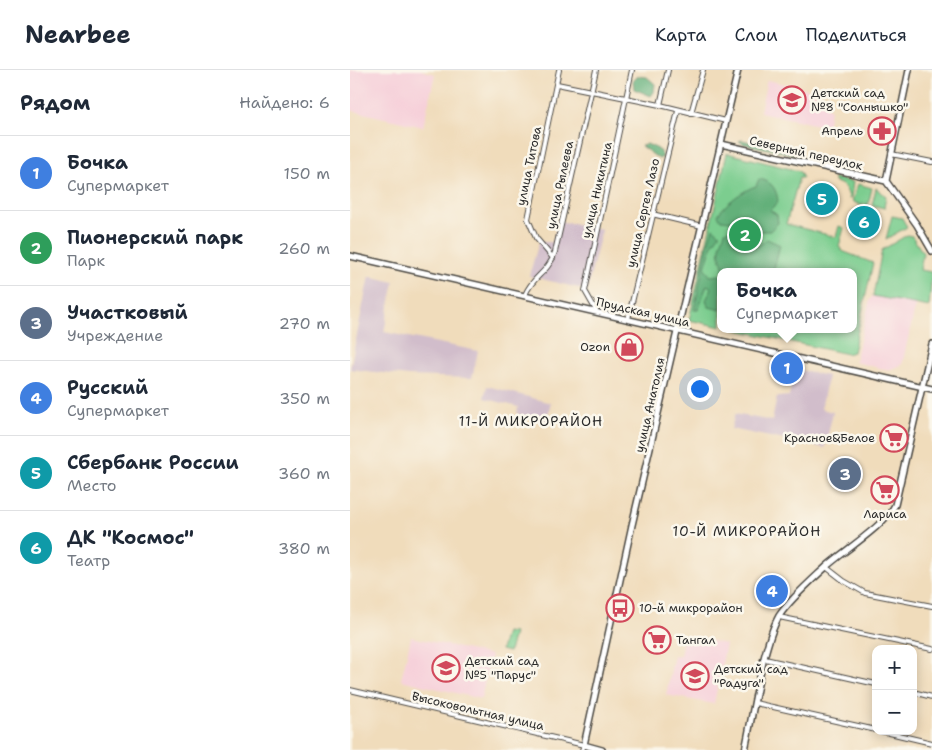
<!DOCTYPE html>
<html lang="ru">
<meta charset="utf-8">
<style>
:root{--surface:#fff;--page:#f6f6f7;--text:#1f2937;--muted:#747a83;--line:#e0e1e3;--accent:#1a73e8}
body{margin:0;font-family:"Shantell Sans",sans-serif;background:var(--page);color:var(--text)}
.controls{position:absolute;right:15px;bottom:15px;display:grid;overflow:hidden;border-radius:10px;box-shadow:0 2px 12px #0003}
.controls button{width:45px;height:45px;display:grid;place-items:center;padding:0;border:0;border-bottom:1px solid var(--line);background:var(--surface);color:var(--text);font:25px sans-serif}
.you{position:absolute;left:349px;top:318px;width:18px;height:18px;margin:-12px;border:4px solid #fff;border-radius:50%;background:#1a73e8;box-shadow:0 0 0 8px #1a73e833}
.badge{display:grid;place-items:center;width:32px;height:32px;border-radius:50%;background:var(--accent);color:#fff;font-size:16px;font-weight:700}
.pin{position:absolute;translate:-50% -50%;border:2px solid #fff;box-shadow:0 1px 5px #0006}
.popup{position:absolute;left:367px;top:198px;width:140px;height:65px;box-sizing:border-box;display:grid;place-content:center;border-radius:10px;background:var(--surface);filter:drop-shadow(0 1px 4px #0005);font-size:16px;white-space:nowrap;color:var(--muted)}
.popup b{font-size:19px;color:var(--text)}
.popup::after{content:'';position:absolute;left:50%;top:100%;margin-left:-10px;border:10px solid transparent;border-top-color:var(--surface)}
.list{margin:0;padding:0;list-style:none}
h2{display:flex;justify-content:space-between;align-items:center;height:65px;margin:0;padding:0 20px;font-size:21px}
h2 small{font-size:16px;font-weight:400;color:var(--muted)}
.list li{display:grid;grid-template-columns:32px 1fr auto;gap:15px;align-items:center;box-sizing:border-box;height:75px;padding:0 20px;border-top:1px solid var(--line)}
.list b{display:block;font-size:19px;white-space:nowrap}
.list p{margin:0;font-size:16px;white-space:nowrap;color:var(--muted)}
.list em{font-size:16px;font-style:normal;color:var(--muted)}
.map{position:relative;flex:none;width:582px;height:680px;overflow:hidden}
header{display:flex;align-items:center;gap:30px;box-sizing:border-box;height:70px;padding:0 25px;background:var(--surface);border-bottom:1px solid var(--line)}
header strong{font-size:24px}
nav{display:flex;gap:28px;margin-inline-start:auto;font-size:18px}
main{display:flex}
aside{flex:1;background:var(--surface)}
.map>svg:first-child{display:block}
</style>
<header>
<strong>Nearbee</strong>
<nav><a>Карта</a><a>Слои</a><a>Поделиться</a></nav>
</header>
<main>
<aside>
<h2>Рядом<small>Найдено: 6</small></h2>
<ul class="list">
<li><span class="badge" style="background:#3f7fe0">1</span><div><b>Бочка</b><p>Супермаркет</p></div><em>150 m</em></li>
<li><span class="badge" style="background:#2e9e5b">2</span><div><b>Пионерский парк</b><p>Парк</p></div><em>260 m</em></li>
<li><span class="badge" style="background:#5c6f8a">3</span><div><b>Участковый</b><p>Учреждение</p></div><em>270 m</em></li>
<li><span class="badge" style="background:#3f7fe0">4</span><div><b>Русский</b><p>Супермаркет</p></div><em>350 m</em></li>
<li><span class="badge" style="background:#0f9aa8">5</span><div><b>Сбербанк России</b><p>Место</p></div><em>360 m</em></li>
<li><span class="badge" style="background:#0f9aa8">6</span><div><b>ДК &quot;Космос&quot;</b><p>Театр</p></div><em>380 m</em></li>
</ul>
</aside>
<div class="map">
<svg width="582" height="680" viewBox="0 0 582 680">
<rect width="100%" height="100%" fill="#fbf7ec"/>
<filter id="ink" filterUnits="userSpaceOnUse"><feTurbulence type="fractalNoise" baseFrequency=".02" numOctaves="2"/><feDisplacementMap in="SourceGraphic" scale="10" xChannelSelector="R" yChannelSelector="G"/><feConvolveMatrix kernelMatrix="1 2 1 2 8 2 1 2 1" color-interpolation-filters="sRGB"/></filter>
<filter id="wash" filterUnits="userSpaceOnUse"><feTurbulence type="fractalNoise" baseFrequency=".0096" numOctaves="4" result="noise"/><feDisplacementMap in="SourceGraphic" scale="20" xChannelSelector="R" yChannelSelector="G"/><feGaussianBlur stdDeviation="1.12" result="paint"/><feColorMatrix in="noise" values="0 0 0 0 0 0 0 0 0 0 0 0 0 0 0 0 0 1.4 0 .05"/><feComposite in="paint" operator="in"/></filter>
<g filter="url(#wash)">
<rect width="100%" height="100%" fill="#f0dcbb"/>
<!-- built -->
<path fill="#f6cfd9" d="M0,0H70L85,4L73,57L0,40Z
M417,10L462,20L480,40L477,57L410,42Z
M523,226L566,234L552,295L538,300L505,292L520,229Z
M334,565L376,574L364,634L316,625L324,585L330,586Z
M61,567L141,585L131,629L51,610Z"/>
<!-- industrial -->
<path fill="#d1bdcb" d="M208,151L252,159L237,220L179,206L189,172H203Z
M19,206L44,212L34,262L128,281L122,308L58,306L0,299Z
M445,299L478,306L471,339L483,342L475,378L381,359L385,344L422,351L427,327L439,326Z
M137,316L201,333L196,352L167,344L168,337L134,328Z"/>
<!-- green -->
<path fill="#7bcd8f" stroke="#537c5d" d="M377,83L449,101L453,108H449L436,154L486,167L489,156L494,158L489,176L492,181L523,193L503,282L497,284L382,259H503V202H371V257L339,250Z
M484,108L503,112L501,128L499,129C498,120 493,113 484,112Z
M508,114L522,118L518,135L513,134L512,136L502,131Z
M526,118L536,126L534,138L522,135Z
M542,146L552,148L557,157L536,169Z
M557,165L562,166L573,183L570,200L582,202L579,237L523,226L532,180Z
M156,562L164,563L159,582L151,580Z"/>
<!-- forest -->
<path fill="#64b07a" stroke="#486e52" d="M288,6L297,7L305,14L304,22L301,26L284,19L283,11Z
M392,70L451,84L452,86L394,74L389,71Z
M297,74L308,79L313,87L309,89L291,76Z
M409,109C422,111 427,120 428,132L420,140L427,145L428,153L420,161H411L382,151L371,150L368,145C373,135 395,119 406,116Z
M363,158L370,164L362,175L355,198L360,206L371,205V240L359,237L356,230L362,218L357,215L348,240H344L358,173Z
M381,159C394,161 398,161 402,174L408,176L417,169L430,175L423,202H373C374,194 371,192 370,186C368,178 373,169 375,161Z"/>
</g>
<g filter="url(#ink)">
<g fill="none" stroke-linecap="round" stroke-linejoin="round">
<!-- street casing -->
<g stroke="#494641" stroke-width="6">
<path id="street" d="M318,0L310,35L376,51
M207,14L310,35
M341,43L353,0
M541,84L582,92
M302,144L352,156
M203,188L186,168L178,149L209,0
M175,225C183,205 198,204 205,182L246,0
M247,242L235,221L282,0
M278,249L328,41
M476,497L494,511L515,523L582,536
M429,547L582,579
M415,589L526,614
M0,620L234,675L232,680
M563,622L582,627
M405,633L526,660
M531,661L582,673"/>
</g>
<!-- secondary casing -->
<g stroke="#494641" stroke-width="8">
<path id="secondary" d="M559,0L536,111L567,155L582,181
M371,74L536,111
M0,186L582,319
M252,680L234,675L282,455L388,0
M395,680C403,644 412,577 429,546C441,528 461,511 477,496C495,480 535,455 545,435L582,274"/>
</g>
<!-- street -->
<use href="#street" stroke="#fff" stroke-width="4"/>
<!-- secondary -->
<use href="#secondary" stroke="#fff" stroke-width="5"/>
</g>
</g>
<!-- icons -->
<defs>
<g id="school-ring" transform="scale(1.4375)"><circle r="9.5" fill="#fbf7ec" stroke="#d1495b" stroke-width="1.5"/><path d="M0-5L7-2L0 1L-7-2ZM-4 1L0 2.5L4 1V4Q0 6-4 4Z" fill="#d1495b"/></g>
<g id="pharmacy-ring" transform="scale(1.4375)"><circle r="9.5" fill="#fbf7ec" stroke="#d1495b" stroke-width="1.5"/><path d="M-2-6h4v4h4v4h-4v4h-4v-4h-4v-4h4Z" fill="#d1495b"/></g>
<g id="shop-ring" transform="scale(1.4375)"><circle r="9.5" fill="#fbf7ec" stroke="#d1495b" stroke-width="1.5"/><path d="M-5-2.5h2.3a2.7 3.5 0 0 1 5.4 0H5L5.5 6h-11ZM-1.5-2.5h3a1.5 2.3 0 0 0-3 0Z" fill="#d1495b"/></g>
<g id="supermarket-ring" transform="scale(1.4375)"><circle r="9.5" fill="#fbf7ec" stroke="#d1495b" stroke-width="1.5"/><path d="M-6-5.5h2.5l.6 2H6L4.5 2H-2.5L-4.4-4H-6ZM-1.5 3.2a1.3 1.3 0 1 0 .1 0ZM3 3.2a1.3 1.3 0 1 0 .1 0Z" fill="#d1495b"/></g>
<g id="bus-ring" transform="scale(1.4375)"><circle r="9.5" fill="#fbf7ec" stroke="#d1495b" stroke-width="1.5"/><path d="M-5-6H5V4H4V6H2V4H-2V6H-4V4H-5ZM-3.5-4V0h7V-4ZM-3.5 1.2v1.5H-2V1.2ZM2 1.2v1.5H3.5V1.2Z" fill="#d1495b"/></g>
</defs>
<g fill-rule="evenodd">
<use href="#school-ring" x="442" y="30"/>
<use href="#pharmacy-ring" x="532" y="61"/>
<use href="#shop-ring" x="279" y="277"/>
<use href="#supermarket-ring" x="544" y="368"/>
<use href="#supermarket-ring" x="535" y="420"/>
<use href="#bus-ring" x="270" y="538"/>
<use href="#supermarket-ring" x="307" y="570"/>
<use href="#school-ring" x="96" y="598"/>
<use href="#school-ring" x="345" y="606"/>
</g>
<g text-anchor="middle" stroke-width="5" stroke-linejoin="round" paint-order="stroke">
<!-- poi labels -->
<g font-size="12" fill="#2b2b2b" stroke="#fbf7ec" text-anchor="start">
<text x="461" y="27">Детский сад<tspan x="461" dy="14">№8 "Солнышко"</tspan></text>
<text x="513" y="65" text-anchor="end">Апрель</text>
<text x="260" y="281" text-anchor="end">Ozon</text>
<text x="525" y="372" text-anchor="end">Красное&amp;Белое</text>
<text x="535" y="448" text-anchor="middle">Лариса</text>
<text x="289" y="542">10-й микрорайон</text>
<text x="326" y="574">Тангал</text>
<text x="115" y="595">Детский сад<tspan x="115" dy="14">№5 "Парус"</tspan></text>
<text x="364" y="603">Детский сад<tspan x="364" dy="14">"Радуга"</tspan></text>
</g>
<!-- street labels -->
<g font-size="12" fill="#2b2b2b" stroke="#fbf7ec">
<text transform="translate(456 83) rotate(13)" y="4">Северный переулок</text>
<text transform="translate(179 96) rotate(-78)" y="4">улица Титова</text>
<text transform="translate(210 115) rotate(-78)" y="4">улица Рылеева</text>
<text transform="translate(247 120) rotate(-77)" y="4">улица Никитина</text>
<text transform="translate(293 143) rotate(-77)" y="4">улица Сергея Лазо</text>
<text transform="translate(293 242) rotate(13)" y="4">Прудская улица</text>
<text transform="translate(300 335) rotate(-77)" y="4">улица Анатолия</text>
<text transform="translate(128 641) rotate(13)" y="4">Высоковольтная улица</text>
</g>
<!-- neighbourhood labels -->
<g font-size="14" letter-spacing="1" fill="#2b2b2b" stroke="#fbf7ec">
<text x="181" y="356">11-Й МИКРОРАЙОН</text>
<text x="397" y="466">10-Й МИКРОРАЙОН</text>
</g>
</g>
</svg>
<div class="controls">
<button>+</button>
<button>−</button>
</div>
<div class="you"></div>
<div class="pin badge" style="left:437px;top:298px;background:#3f7fe0">1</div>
<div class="popup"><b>Бочка</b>Супермаркет</div>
<div class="pin badge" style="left:395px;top:165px;background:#2e9e5b">2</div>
<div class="pin badge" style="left:495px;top:404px;background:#5c6f8a">3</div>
<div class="pin badge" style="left:422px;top:521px;background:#3f7fe0">4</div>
<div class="pin badge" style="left:472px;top:129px;background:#0f9aa8">5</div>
<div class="pin badge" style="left:514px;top:152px;background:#0f9aa8">6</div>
</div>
</main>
